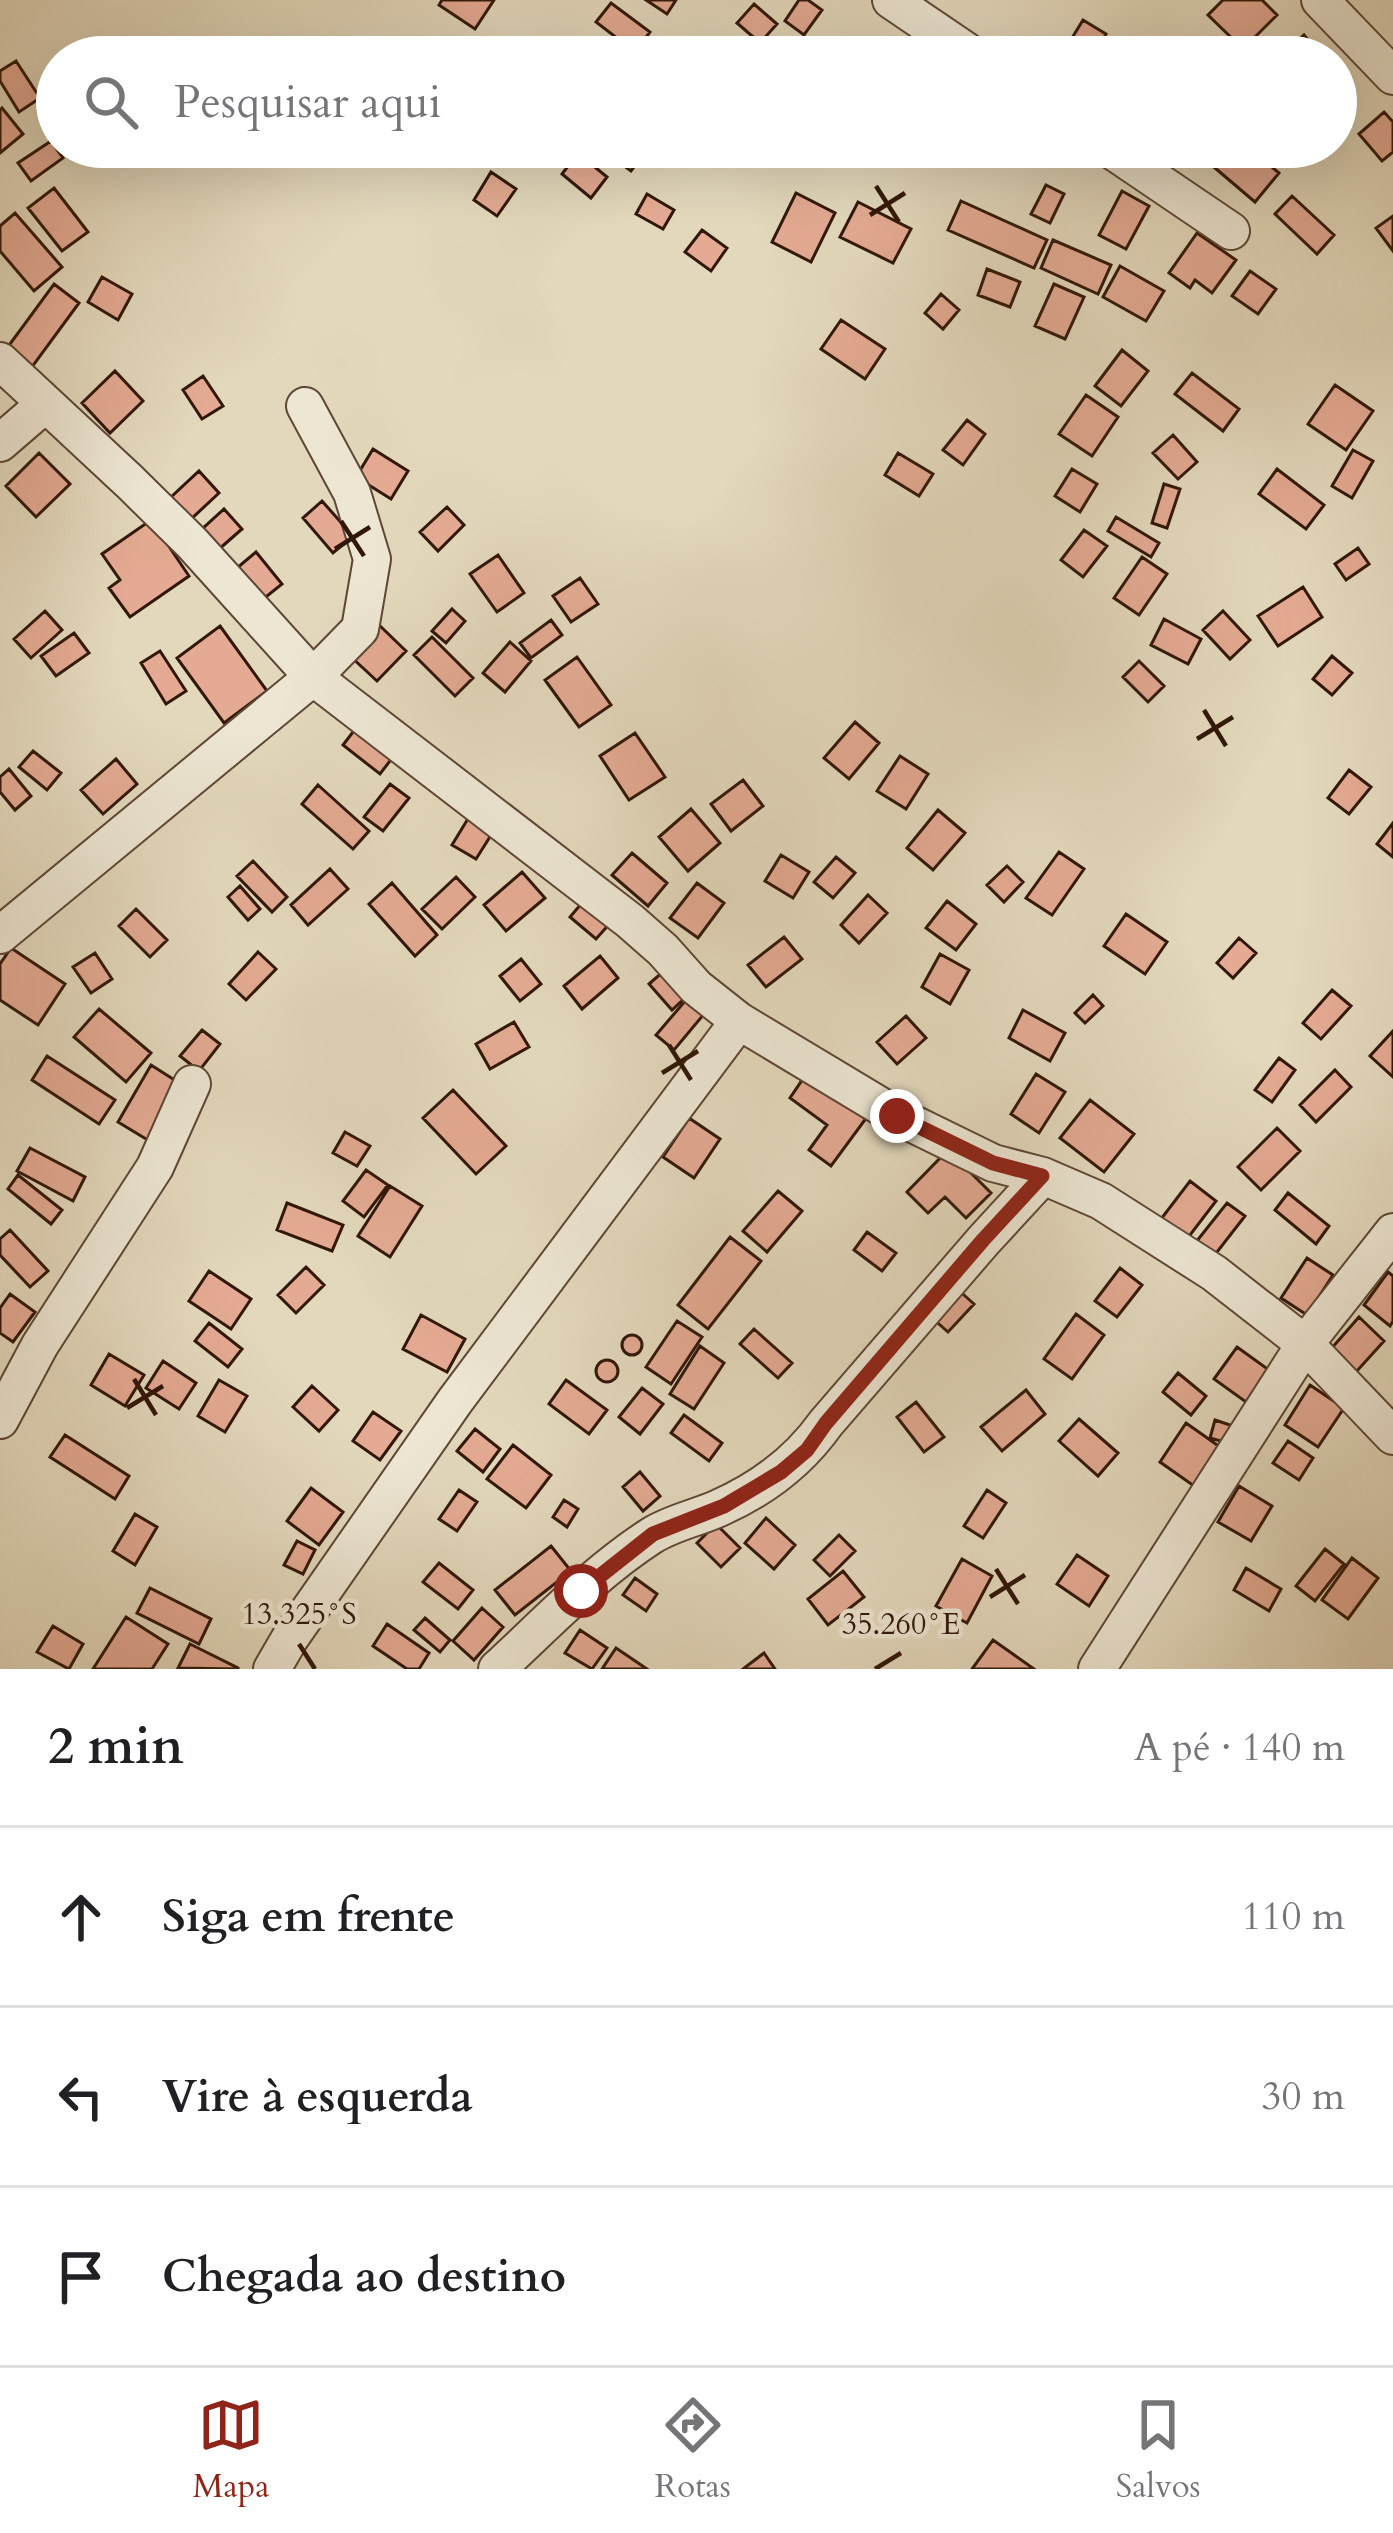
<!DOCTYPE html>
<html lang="pt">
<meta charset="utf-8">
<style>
:root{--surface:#fff;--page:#f2f2f2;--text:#202124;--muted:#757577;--line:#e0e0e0;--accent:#8f2418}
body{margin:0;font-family:Cardo,serif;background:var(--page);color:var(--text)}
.stop{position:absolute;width:36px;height:36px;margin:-27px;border:9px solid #8f2418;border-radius:50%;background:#fff}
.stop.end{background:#8f2418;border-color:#fff;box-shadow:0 3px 12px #0008}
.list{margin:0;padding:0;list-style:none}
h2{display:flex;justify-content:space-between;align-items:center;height:156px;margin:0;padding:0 48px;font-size:51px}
h2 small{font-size:39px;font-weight:400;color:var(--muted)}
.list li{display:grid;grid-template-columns:78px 1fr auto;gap:36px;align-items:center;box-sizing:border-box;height:180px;padding:0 48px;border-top:3px solid var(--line)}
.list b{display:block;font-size:45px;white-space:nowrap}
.list em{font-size:39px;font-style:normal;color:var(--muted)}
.icon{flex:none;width:66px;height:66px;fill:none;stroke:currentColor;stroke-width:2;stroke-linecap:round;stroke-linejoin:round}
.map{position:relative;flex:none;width:1393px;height:1669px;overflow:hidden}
.search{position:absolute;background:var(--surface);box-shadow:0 12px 48px #0002;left:36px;right:36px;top:36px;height:132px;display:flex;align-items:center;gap:30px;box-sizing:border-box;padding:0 42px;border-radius:66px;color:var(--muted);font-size:45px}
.sheet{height:696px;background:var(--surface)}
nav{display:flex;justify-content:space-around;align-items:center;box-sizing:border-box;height:168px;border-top:3px solid var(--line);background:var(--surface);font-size:33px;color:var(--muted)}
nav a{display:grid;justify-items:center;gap:6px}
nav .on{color:var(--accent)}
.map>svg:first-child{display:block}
</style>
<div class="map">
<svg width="1393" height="1669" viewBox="0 0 1393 1669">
<rect width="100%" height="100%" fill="#e3d8bc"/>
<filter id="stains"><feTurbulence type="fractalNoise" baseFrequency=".00167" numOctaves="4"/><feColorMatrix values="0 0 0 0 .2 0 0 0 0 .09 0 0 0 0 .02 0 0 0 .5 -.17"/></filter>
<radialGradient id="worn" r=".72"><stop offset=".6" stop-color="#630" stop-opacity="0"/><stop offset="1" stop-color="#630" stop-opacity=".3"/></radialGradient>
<!-- building -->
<path fill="#e4aa93" stroke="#311709" stroke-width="3" d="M442,0H494L475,29L439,5Z
M646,0H676L667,14Z
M799,0H808L822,10L804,35L785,21Z
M1223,0H1262L1277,15L1243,49L1208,15Z
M611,3L650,32L635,52L596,22Z
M754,4L777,24L760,43L737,23Z
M1083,20L1106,34L1095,53L1072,38Z
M1304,35L1322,57H1279Z
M488,39L504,53L501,57H473Z
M16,61L40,98L19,112L0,81V71Z
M1336,73L1352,91L1336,105Z
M2,108L23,134L0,153V110Z
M1384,112L1393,122V152L1382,161L1359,134Z
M51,141L63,158L31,181L18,163Z
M621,147H649L631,171L613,158Z
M1221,147H1248L1279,173L1255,202L1208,162Z
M578,153L607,177L591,198L562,174Z
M491,172L516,189L497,216L474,200Z
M1046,185L1064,194L1050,223L1031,214Z
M54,188L88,232L62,251L28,208Z
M1122,191L1149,206L1126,249L1099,235Z
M796,193L835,213L811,262L772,242Z
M647,194L674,210L663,229L636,214Z
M1292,196L1334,235L1317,254L1275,214Z
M961,201L1047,240L1034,268L948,230Z
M858,202L911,229L893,263L840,237Z
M15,213L62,267L34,291L0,251V226Z
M1393,216V251L1376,228Z
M702,230L727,248L711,271L685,252Z
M1197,233L1236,260L1212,293L1195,280L1190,288L1169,273Z
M1053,240L1111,265L1098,294L1041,268Z
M1120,266L1164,291L1146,321L1103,297Z
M987,269L1020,282L1010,307L978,295Z
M1250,271L1276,289L1258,314L1232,296Z
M102,277L132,294L118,320L88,302Z
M54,284L79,303L32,367L7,348Z
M1054,284L1084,297L1065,339L1035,326Z
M941,294L959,310L943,329L925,313Z
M841,320L885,349L865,379L821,349Z
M1122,350L1148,371L1121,406L1095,386Z
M115,371L143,401L110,433L82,403Z
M1192,373L1239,409L1223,431L1175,394Z
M203,376L223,406L202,419L183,390Z
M1335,385L1373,411L1346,450L1308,424Z
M1086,395L1118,417L1092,456L1059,434Z
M967,420L985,434L963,465L943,450Z
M1173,435L1197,462L1178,479L1153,453Z
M373,449L408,471L391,499L356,477Z
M1353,450L1373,461L1352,498L1332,486Z
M39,453L70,484L36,517L6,486Z
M898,453L933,474L919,496L885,475Z
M1072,469L1097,484L1080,512L1055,496Z
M1277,469L1324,505L1306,529L1259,494Z
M199,471L219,493L190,520L170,498Z
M1164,484L1180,489L1167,528L1152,523Z
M322,501L353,536L333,553L303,518Z
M447,507L464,525L438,551L420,532Z
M224,509L242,529L218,550L201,530Z
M1116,517L1159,543L1151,557L1108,531Z
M151,520L189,576L130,617L109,588L120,580L102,554Z
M1084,530L1107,546L1083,577L1061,560Z
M1358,548L1369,564L1346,580L1335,564Z
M256,552L282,584L256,605L231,573Z
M498,555L524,593L497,612L470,574Z
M1142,557L1167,574L1139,615L1114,598Z
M580,578L598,604L571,622L553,596Z
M1303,587L1322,617L1278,646L1258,616Z
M452,609L465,621L446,643L432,631Z
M45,611L62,630L31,658L14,639Z
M1223,611L1250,640L1230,659L1203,630Z
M1164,619L1201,639L1188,664L1151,645Z
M551,620L562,635L531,658L520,643Z
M378,624L406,651L377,681L349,655Z
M220,626L267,691L224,723L177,658Z
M74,633L89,653L56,676L41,656Z
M432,637L473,678L455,696L414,655Z
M510,642L531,661L505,692L483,673Z
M160,651L186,691L166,704L141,663Z
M1332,656L1352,673L1332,695L1313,679Z
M577,657L611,705L579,727L545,680Z
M1139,661L1164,686L1148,702L1123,677Z
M855,722L879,743L849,779L824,758Z
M359,724L396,753L380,774L343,745Z
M635,733L665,777L629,800L600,756Z
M33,751L61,773L47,790L19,767Z
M900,756L928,774L906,809L877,791Z
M116,759L137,784L103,814L81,790Z
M9,769L31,796L15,810L0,792V777Z
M1349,770L1371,787L1349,814L1328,798Z
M743,780L763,806L731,831L711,804Z
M390,784L409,798L383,831L364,817Z
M318,785L369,831L353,849L302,804Z
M691,809L720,843L688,871L659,837Z
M938,810L965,833L933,870L907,848Z
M469,817L493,832L476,859L452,845Z
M1393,823V857L1377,844Z
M1059,852L1084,869L1052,915L1026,898Z
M632,853L667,883L648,906L612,875Z
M781,855L809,872L793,898L765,881Z
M836,857L855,873L833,898L814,882Z
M253,861L287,897L272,912L237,876Z
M1007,866L1023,882L1004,902L987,885Z
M330,869L348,889L308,925L291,905Z
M522,872L545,898L506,931L484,905Z
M456,877L475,897L442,929L422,909Z
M392,883L437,935L415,956L369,904Z
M697,883L724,903L698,938L670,918Z
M240,886L260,909L248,920L228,897Z
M868,895L887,913L859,943L841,925Z
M587,897L612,921L596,939L570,917Z
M947,901L976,924L956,950L926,928Z
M136,909L167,940L150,957L119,926Z
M1126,914L1167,942L1145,974L1104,946Z
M784,937L802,959L766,987L748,965Z
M1239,938L1256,953L1233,978L1217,963Z
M11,948L65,984L38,1025L0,1000V964Z
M258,952L276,969L246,1000L229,984Z
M95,953L112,979L91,993L73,967Z
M940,954L969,970L950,1004L922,987Z
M600,956L618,978L582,1009L564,986Z
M521,959L541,984L520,1001L500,976Z
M665,970L688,995L672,1010L649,984Z
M1332,990L1351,1006L1321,1039L1303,1023Z
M1093,995L1103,1006L1085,1023L1075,1013Z
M686,1000L704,1014L674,1050L656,1035Z
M99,1009L151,1053L126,1082L74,1037Z
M1023,1010L1065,1033L1050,1061L1009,1038Z
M906,1016L926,1038L897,1064L877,1042Z
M514,1022L529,1047L490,1069L476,1044Z
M202,1030L220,1044L199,1071L180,1056Z
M1393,1031V1077L1370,1056Z
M47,1056L115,1100L99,1124L32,1080Z
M1279,1058L1295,1070L1272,1102L1255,1090Z
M151,1065L184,1086L151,1142L118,1122Z
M1335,1070L1351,1087L1316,1122L1300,1105Z
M807,1073L867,1117L831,1166L809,1150L827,1125L790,1098Z
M1036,1074L1065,1092L1039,1133L1011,1114Z
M453,1090L506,1146L476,1174L423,1118Z
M1090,1100L1134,1134L1104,1172L1060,1138Z
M689,1118L720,1139L694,1178L663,1157Z
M1277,1128L1300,1151L1261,1190L1238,1167Z
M345,1132L370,1146L357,1166L333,1153Z
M30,1148L85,1177L73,1201L17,1171Z
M948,1150L991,1193L966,1218L945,1197L928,1213L907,1192Z
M366,1170L388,1185L364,1217L343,1201Z
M18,1175L62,1210L51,1224L8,1189Z
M1190,1181L1216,1201L1184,1243L1158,1223Z
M390,1186L422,1206L390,1257L358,1236Z
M778,1191L802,1211L767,1252L743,1231Z
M1288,1193L1329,1226L1316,1244L1275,1210Z
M287,1203L343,1225L332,1251L277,1230Z
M1227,1203L1245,1216L1214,1256L1196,1242Z
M10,1230L48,1271L30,1287L0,1255V1239Z
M867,1232L896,1253L882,1271L854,1250Z
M730,1237L761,1261L708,1329L678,1305Z
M1307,1258L1333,1275L1307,1315L1281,1298Z
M306,1267L324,1285L296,1313L278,1295Z
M1120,1268L1142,1285L1117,1317L1095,1301Z
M209,1271L251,1299L231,1329L189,1301Z
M1388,1272L1393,1276V1321L1390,1326L1364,1305Z
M955,1287L974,1304L948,1332L930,1316Z
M10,1294L35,1312L13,1342L0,1333V1308Z
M1076,1314L1104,1335L1072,1379L1044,1359Z
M421,1315L465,1339L447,1372L403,1349Z
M1359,1317L1384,1341L1356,1372L1330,1350Z
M677,1321L702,1337L671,1384L646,1367Z
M209,1323L242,1349L228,1367L195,1341Z
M754,1329L792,1363L778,1378L740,1344Z
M622 1345a10 10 0 1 1 20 0a10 10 0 1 1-20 0Z
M700,1346L724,1363L694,1409L670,1394Z
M1237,1347L1269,1370L1246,1402L1214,1379Z
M109,1354L144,1375L125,1406L91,1385Z
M596 1371a11 11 0 1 1 22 0a11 11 0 1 1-22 0Z
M163,1361L196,1383L179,1409L146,1388Z
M1178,1373L1206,1396L1191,1415L1163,1392Z
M219,1380L247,1396L225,1432L198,1416Z
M566,1380L607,1410L589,1434L549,1404Z
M1310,1385L1344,1408L1318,1447L1285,1425Z
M312,1386L338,1410L319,1431L293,1407Z
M642,1388L663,1404L640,1434L619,1417Z
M1026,1390L1045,1414L1002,1451L981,1427Z
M916,1402L944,1437L924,1452L897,1417Z
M373,1412L401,1431L380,1460L353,1441Z
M684,1415L722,1443L709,1461L671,1433Z
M1079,1419L1118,1453L1098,1476L1059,1441Z
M1215,1420L1236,1427L1231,1444L1210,1438Z
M1186,1423L1220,1447L1194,1486L1160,1462Z
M475,1429L500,1449L483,1472L457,1451Z
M65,1435L129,1476L115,1499L50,1457Z
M1288,1441L1313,1458L1299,1480L1273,1463Z
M513,1445L551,1475L526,1508L487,1479Z
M640,1472L660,1496L643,1511L623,1487Z
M1239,1486L1272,1506L1251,1541L1218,1522Z
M311,1488L343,1512L319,1545L287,1521Z
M459,1490L477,1502L457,1531L439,1519Z
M987,1490L1006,1503L983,1538L964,1526Z
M564,1500L578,1509L567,1527L553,1517Z
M135,1514L157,1527L135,1565L113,1551Z
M766,1518L795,1545L774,1569L745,1543Z
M716,1524L740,1548L721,1567L697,1543Z
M839,1535L855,1551L830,1576L814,1560Z
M297,1541L315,1550L303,1574L284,1565Z
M551,1546L571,1571L515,1615L495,1590Z
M1325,1549L1344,1564L1315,1601L1296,1586Z
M1077,1555L1108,1576L1089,1606L1057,1584Z
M1352,1558L1378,1578L1348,1619L1322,1600Z
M962,1559L992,1576L967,1623L936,1606Z
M439,1563L473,1590L458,1609L423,1582Z
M1246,1568L1281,1589L1269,1611L1234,1590Z
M843,1571L864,1597L828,1625L808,1599Z
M635,1578L657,1594L646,1611L623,1595Z
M150,1588L211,1619L199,1644L137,1613Z
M482,1608L503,1627L474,1660L453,1641Z
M126,1617L168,1644L152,1669H93Z
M425,1618L450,1640L440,1652L414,1630Z
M387,1624L429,1653L419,1669H407L373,1646Z
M53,1626L83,1644L69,1669L37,1652Z
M580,1630L607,1648L592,1669L565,1653Z
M993,1640L1034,1669H972Z
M190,1644L238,1668V1669L178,1668Z
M616,1648L647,1669H602Z
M764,1653L775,1669H743Z"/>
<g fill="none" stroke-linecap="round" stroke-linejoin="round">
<!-- minor casing -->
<g stroke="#5e4736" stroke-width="40">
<path id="minor" d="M891,0L975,57
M1320,0L1393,76
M1107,147L1231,231
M0,361L130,482L192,543L313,677L630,921L663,950L696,987L739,1021L897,1116L993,1163L1043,1176L1101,1201L1214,1273L1305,1344L1393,1436
M0,443L44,405
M0,935L313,677L360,629L372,559L352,493L305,406
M0,1420L40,1345L155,1167L192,1084
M272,1669L290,1638L455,1401L739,1021
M497,1669C546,1624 594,1573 651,1536C671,1523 697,1518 719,1508C762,1489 799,1461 826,1423L984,1240L1043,1176
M1097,1669L1305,1344L1393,1232"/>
</g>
<!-- minor -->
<use href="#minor" stroke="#ede6d3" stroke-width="36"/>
</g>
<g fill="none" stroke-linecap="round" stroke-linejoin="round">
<!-- route -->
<path stroke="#8f2418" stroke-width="15" d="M581,1591L653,1534L724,1506L781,1472L807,1450L826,1423L983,1240L1042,1176L993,1163L897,1116"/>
</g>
<!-- ticks -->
<path fill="none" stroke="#311709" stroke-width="4.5" d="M876,186L899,222M870,215L905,193M341,521L364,556M335,549L370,527M1204,710L1226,746M1197,739L1233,717M669,1045L691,1080M662,1073L698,1051M134,1379L156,1415M127,1408L163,1386M996,1569L1018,1604M990,1597L1025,1575M299,1644L315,1669M875,1669L901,1653"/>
<g font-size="30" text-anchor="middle" fill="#311709" stroke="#ede6d3" stroke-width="9" stroke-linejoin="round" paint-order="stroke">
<text x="299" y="1624">13.325°S</text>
<text x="901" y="1634">35.260°E</text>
</g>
<rect width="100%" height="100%" filter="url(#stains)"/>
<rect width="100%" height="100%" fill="url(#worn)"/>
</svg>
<div class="stop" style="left:581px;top:1591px"></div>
<div class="stop end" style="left:897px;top:1116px"></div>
<div class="search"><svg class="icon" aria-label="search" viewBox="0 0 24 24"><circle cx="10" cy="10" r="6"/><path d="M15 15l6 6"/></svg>Pesquisar aqui</div>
</div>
<section class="sheet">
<h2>2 min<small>A pé · 140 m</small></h2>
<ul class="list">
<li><svg class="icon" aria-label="ahead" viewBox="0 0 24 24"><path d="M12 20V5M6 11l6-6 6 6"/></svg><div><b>Siga em frente</b></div><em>110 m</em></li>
<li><svg class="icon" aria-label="left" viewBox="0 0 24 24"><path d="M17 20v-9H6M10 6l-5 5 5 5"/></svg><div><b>Vire à esquerda</b></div><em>30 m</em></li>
<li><svg class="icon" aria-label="arrive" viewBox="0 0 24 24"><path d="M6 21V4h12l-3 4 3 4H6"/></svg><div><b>Chegada ao destino</b></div></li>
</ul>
</section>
<nav>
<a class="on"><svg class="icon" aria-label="map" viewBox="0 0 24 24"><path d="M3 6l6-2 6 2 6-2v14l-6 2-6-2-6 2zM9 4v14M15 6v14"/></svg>Mapa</a>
<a><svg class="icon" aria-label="directions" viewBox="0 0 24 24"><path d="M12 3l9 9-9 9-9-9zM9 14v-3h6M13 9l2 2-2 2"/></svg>Rotas</a>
<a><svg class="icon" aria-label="saved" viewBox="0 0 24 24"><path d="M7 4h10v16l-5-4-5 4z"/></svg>Salvos</a>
</nav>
